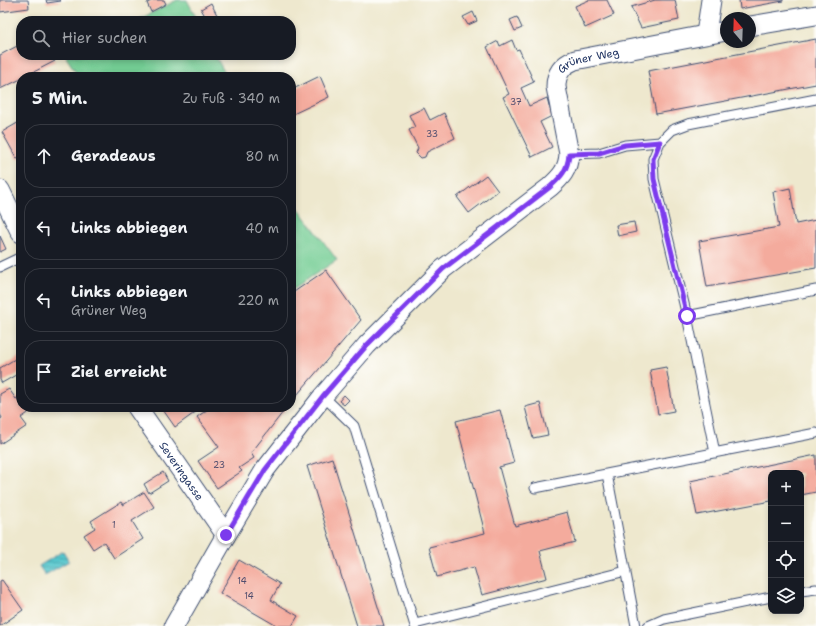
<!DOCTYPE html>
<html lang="de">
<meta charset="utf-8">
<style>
:root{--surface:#171b24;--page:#20242c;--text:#f1f3f6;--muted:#9ea1a6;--line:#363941}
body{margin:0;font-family:"Shantell Sans",sans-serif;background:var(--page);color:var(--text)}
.controls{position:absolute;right:12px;bottom:12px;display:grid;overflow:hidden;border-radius:8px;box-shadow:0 2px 6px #0003}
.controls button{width:36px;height:36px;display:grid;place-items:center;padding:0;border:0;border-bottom:1px solid var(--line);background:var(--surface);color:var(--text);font:20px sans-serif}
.compass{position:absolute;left:720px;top:12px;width:36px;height:36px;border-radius:50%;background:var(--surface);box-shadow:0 2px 6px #0003;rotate:341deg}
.stop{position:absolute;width:12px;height:12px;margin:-9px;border:3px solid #7c3aed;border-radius:50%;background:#fff}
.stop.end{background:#7c3aed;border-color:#fff;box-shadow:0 1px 4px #0008}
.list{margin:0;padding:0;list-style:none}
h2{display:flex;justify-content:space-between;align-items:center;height:52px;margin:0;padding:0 16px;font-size:17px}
h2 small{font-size:13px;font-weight:400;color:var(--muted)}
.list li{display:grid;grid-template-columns:26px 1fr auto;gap:12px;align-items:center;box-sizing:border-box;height:64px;margin:0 8px 8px;padding:0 8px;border:1px solid var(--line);border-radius:16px}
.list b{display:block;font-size:15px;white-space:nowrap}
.list p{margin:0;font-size:13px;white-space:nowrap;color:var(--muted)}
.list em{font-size:13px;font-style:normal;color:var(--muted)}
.icon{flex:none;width:22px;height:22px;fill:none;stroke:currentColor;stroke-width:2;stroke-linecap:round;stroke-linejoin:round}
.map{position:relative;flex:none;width:816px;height:626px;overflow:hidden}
.search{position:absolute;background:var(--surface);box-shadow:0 2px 6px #0003;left:16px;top:16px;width:280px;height:44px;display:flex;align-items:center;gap:10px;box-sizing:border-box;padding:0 14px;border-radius:16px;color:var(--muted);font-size:15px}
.panel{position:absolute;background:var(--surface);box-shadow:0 2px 6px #0003;left:16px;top:72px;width:280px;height:340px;border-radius:16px}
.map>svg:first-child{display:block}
</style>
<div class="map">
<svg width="816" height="626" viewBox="0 0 816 626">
<defs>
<pattern id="water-rules" width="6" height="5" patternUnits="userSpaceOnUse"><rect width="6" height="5" fill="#59c7cd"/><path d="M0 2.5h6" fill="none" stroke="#49a2aa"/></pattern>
</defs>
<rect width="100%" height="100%" fill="#fdfcf7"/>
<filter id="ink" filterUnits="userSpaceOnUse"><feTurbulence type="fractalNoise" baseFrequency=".025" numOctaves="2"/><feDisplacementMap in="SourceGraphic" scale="8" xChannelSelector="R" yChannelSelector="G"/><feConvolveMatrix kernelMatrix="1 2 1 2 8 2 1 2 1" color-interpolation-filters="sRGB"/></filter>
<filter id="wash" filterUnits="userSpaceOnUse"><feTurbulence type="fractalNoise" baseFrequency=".012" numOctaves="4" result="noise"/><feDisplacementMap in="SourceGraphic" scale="16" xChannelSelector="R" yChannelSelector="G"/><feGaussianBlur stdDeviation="0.9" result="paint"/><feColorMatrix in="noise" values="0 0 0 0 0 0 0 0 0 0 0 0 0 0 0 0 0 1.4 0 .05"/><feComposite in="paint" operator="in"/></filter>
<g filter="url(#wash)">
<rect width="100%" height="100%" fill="#eee8ce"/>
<!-- green -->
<path fill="#73cd94" stroke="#477e79" d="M177,0H187L198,21H136Z
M69,55H215L227,77H79L66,57Z
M291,198L337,260L291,290Z"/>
<!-- water -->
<path fill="url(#water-rules)" stroke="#3a7b96" d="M63,551L69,561L45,575L39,566Z"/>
<g id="blocks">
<!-- building -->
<path fill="#f4ab9d" d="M0,0H28L29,8L0,12Z
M46,0H60L61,1L47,3Z
M153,0H164L166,4L151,12L147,3Z
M589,0H607L614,15L585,28L575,6Z
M655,0H675L679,20L641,28L631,7Z
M739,0H783V1L740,9Z
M211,3L220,21H208L201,9Z
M473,12L477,21L468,25L463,17Z
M517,17L522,28L515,31L510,20Z
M816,39V84L656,114L648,71Z
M512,40L516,50L519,49L534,82L521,88L529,106L547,98L552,116L540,122L552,147L532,157L503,97L509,94L487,47L498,41L500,46Z
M21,44V55H51L55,61L24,77H21V79L0,89V55Z
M320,76L329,97L291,115V90Z
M424,108L430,120L444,113L455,138L427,152L425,157L421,158L416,153L418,148L409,130L415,127L409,115Z
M21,121V157L17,159L2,132Z
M486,175L498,191L469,213L457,197Z
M790,188L796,224L816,220V268L707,287L699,241L779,227L773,192Z
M634,222L636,232L618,236L616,225Z
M0,236L6,249L0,252Z
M326,270L361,320L291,402V294Z
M20,356L21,372L2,383L0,380V368Z
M666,367L674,411L658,414L650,370Z
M9,389L16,399L21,396V407H28L31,411L21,418L27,426L0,444V419L2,418L0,414V394Z
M344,395L349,400L344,405L339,401Z
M540,403L548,435L533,438L525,407Z
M161,407H194L197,411L175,427Z
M211,407H287L251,453L254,458L239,468L242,471L217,488L198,461L219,447L197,417Z
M500,410L514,463L499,467L515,526L567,512L575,542L540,551L547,578L482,595L474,567L437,577L429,547L485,533L456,421Z
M816,455V492L801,495V473H771V501L697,515L690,481Z
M332,458L384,626H357L307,466Z
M163,472L168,481L149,493L144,484Z
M144,492L154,507L132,521L143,539L114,558L104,542L93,549L84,535L95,528L91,521L121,502L123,505Z
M239,560L280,584L271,600L298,616L292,626H277L220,593Z
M2,580L23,610L0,626V581Z"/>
</g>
</g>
<g filter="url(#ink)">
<use href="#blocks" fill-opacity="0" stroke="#3b4b6f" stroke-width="1"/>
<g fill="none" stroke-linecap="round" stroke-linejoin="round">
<!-- service casing -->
<g stroke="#3b4b6f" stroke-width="11">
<path id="service" d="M660,142L653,159L654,179L687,316L715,453
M569,154L599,153L625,145L660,142L672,130L688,124L816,99
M0,267L21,257
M687,316L816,290
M323,396L354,426L415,626
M607,474L636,626
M535,488L816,433
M801,591L816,589
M415,624L626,571
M648,626L664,619L771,597"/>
</g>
<!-- minor casing -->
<g stroke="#3b4b6f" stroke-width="21">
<g id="minor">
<path d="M750,26L816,15"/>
<path d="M706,34L711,0"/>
<path d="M0,190L21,233"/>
<path id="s1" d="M137,407L226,535"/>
<path id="s2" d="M174,626L226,535L265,470L323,396L367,345L443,269L550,187C561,177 568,170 569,154L556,87C556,73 562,65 575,60L726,31"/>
</g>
</g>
<!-- service -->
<use href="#service" stroke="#fff" stroke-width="9"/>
<!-- minor -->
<use href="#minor" stroke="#fff" stroke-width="19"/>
</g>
</g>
<g fill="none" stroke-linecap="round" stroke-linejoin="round" filter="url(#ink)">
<!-- route -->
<path stroke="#7c3aed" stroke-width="5" d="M226,535L265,470L323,396L367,345L443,269L550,187C561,177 568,170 569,154L599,153L625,145L660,142L653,159L654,179L687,316"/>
</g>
<g text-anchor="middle" stroke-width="3" stroke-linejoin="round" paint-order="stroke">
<!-- number labels -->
<g font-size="9" fill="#514e6e">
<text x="516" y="105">37</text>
<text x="432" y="137">33</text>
<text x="219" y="468">23</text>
<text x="114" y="528">1</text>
<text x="242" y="584">14</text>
<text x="249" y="599">14</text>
</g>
<!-- street labels -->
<g font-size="11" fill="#1b2f5e" stroke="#fdfcf7">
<text dy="4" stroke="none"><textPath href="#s2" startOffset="740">Grüner Weg</textPath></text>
<text dy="4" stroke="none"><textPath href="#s1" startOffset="78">Severingasse</textPath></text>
</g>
</g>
</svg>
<div class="controls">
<button>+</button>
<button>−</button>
<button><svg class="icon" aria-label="locate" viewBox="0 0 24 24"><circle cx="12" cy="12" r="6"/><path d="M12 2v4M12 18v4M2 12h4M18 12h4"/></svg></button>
<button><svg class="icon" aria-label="layers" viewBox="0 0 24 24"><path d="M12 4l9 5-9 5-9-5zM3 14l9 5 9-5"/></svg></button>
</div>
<svg class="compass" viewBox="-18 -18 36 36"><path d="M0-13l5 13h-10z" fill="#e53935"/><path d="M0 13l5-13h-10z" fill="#9ea1a6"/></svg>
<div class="stop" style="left:687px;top:316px"></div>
<div class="stop end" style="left:226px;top:535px"></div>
<div class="search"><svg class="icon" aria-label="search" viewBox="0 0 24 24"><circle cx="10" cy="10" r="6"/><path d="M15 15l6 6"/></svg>Hier suchen</div>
<section class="panel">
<h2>5 Min.<small>Zu Fuß · 340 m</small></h2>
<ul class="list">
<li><svg class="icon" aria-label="ahead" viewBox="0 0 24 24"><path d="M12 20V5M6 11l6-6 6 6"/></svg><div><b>Geradeaus</b></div><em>80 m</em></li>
<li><svg class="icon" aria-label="left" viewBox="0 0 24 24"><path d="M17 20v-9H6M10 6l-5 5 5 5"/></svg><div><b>Links abbiegen</b></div><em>40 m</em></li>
<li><svg class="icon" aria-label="left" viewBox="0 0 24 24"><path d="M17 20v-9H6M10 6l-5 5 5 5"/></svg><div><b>Links abbiegen</b><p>Grüner Weg</p></div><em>220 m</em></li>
<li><svg class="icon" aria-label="arrive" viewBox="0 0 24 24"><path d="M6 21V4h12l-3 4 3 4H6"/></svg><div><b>Ziel erreicht</b></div></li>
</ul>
</section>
</div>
